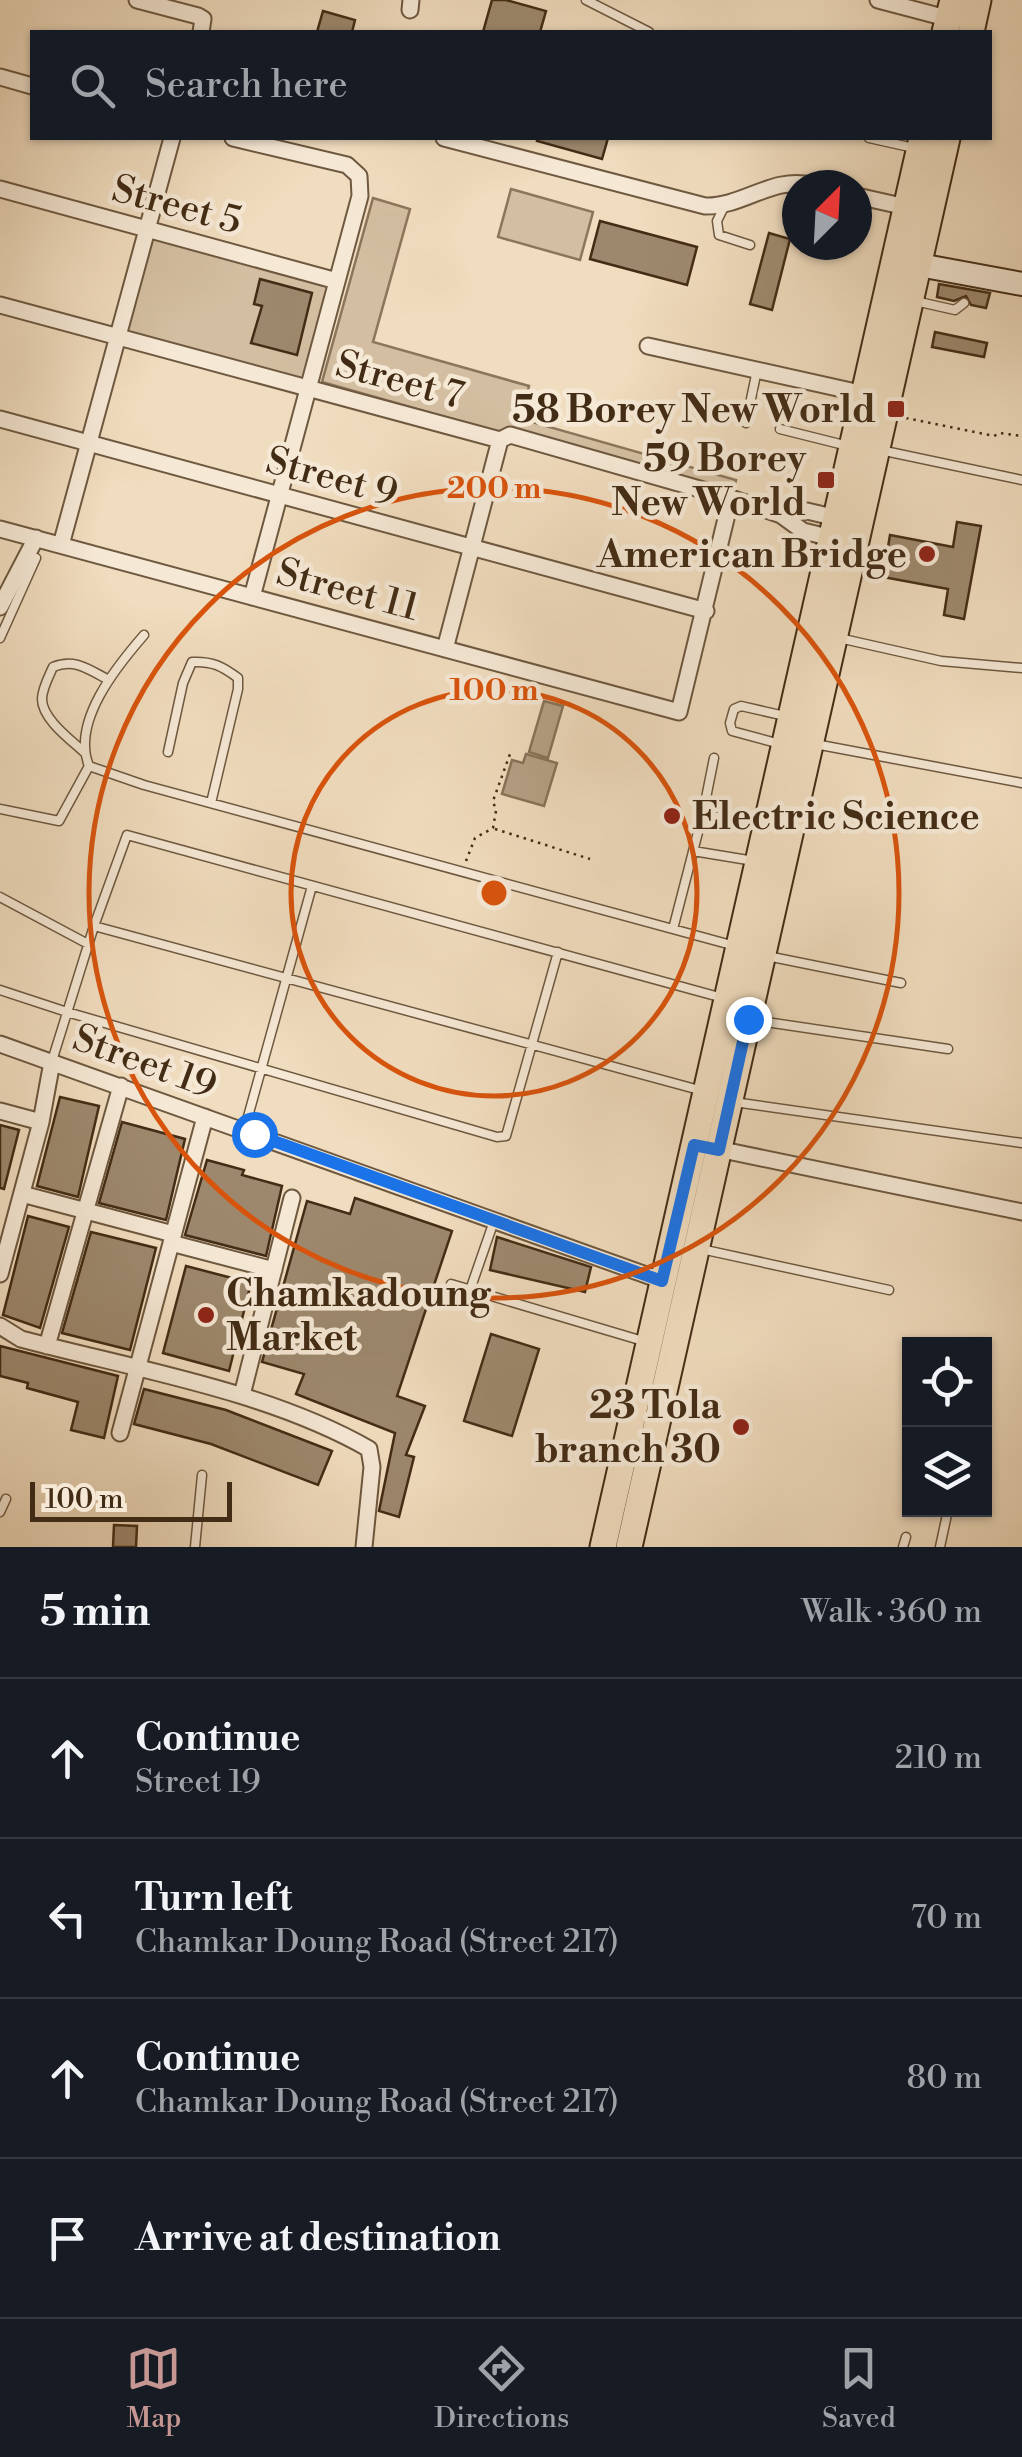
<!DOCTYPE html>
<meta charset="utf-8">
<style>
:root{--surface:#171b24;--page:#242831;--text:#f1f3f6;--muted:#9ea1a6;--line:#363941;--accent:#c59692}
body{margin:0;font-family:"Libre Bodoni",serif;background:var(--page);color:var(--text)}
.controls{position:absolute;right:30px;bottom:30px;display:grid;overflow:hidden;border-radius:0px;box-shadow:0 2px 8px #0004}
.controls button{width:90px;height:90px;display:grid;place-items:center;padding:0;border:0;border-bottom:2px solid var(--line);background:var(--surface);color:var(--text);font:50px sans-serif}
.compass{position:absolute;left:782px;top:170px;width:90px;height:90px;border-radius:50%;background:var(--surface);box-shadow:0 2px 8px #0004;rotate:24deg}
.scale{position:absolute;left:30px;bottom:25px;width:202px;box-sizing:border-box;padding-left:10px;border:5px solid #432c15;border-top:0;font-size:28px;line-height:35px;white-space:nowrap;color:#432c15;-webkit-text-stroke:8px #f5e8d5;paint-order:stroke}
.stop{position:absolute;width:30px;height:30px;margin:-22px;border:8px solid #1a73e8;border-radius:50%;background:#fff}
.stop.end{background:#1a73e8;border-color:#fff;box-shadow:0 2px 10px #0008}
.list{margin:0;padding:0;list-style:none}
h2{display:flex;justify-content:space-between;align-items:center;height:130px;margin:0;padding:0 40px;font-size:42px}
h2 small{font-size:32px;font-weight:400;color:var(--muted)}
.list li{display:grid;grid-template-columns:65px 1fr auto;gap:30px;align-items:center;box-sizing:border-box;height:160px;padding:0 40px;border-top:2px solid var(--line)}
.list b{display:block;font-size:38px;white-space:nowrap}
.list p{margin:0;font-size:32px;white-space:nowrap;color:var(--muted)}
.list em{font-size:32px;font-style:normal;color:var(--muted)}
.icon{flex:none;width:55px;height:55px;fill:none;stroke:currentColor;stroke-width:2;stroke-linecap:round;stroke-linejoin:round}
.map{position:relative;flex:none;width:1022px;height:1547px;overflow:hidden}
.search{position:absolute;background:var(--surface);box-shadow:0 2px 8px #0004;left:30px;right:30px;top:30px;height:110px;display:flex;align-items:center;gap:25px;box-sizing:border-box;padding:0 35px;border-radius:0px;color:var(--muted);font-size:38px}
.sheet{height:770px;background:var(--surface)}
nav{display:flex;justify-content:space-around;align-items:center;box-sizing:border-box;height:140px;border-top:2px solid var(--line);background:var(--surface);font-size:28px;color:var(--muted)}
nav a{display:grid;justify-items:center;gap:5px}
nav .on{color:var(--accent)}
.map>svg:first-child{display:block}
</style>
<div class="map">
<svg width="1022" height="1547" viewBox="0 0 1022 1547">
<rect width="100%" height="100%" fill="#f0dcbe"/>
<filter id="stains"><feTurbulence type="fractalNoise" baseFrequency=".002" numOctaves="4"/><feColorMatrix values="0 0 0 0 .2 0 0 0 0 .09 0 0 0 0 .02 0 0 0 .5 -.17"/></filter>
<radialGradient id="worn" r=".72"><stop offset=".6" stop-color="#630" stop-opacity="0"/><stop offset="1" stop-color="#630" stop-opacity=".3"/></radialGradient>
<!-- green -->
<path fill="#d3bea1" stroke="#8b755b" stroke-width="2.5" d="M511,189L593,212L580,260L498,237Z
M373,198L410,209L373,342L529,386L521,419L736,480L731,498L322,382Z
M154,234L332,285L305,382L124,332Z"/>
<!-- water -->
<path fill="#b5a085" stroke="#877258" stroke-width="2.5" d="M544,701L563,706L548,758L529,752Z
M526,754L557,763L544,806L502,794L512,760L523,763Z"/>
<!-- building -->
<path fill="#9d886d" stroke="#432c15" stroke-width="2.5" d="M492,0H506L546,11L540,32H483Z
M323,11L355,20L352,32H317Z
M538,138H608L602,159L537,141Z
M600,221L697,247L687,285L590,259Z
M769,233L790,239L772,310L750,304Z
M260,279L312,293L297,355L251,343L262,306L254,304Z
M939,284L990,293L986,308L971,305L966,296L954,301L937,297Z
M935,332L987,343L984,357L932,347Z
M957,522L981,526L964,619L944,615L948,589L883,577L890,535L953,547Z
M60,1097L99,1106L78,1197L37,1186Z
M122,1122L185,1139L166,1220L99,1203Z
M0,1125L19,1130L4,1189L0,1188Z
M207,1160L244,1170L242,1175L282,1186L266,1256L185,1235Z
M355,1198L452,1231L397,1396L425,1406L406,1455L414,1457L399,1517L379,1511L395,1433L296,1394L304,1374L262,1362L307,1201L350,1214Z
M28,1216L69,1227L40,1328L3,1315Z
M91,1232L156,1248L130,1350L62,1333Z
M497,1237L591,1267L585,1292L490,1270Z
M186,1266L251,1283L229,1371L163,1353Z
M491,1334L539,1349L512,1436L464,1421Z
M0,1346L118,1376L104,1438L71,1430L78,1402L27,1388L28,1383L0,1376Z
M144,1389L226,1410L332,1451L318,1485L211,1444L134,1424Z
M114,1525L137,1526L136,1547H113Z"/>
<g fill="none" stroke-linecap="round" stroke-linejoin="round">
<!-- lane casing -->
<g stroke="#6e583f" stroke-width="11">
<path id="lane" d="M586,0L649,32
M869,138L914,148
M724,207L717,221L719,235L750,245
M915,301L955,310L964,303
M746,423L757,370
M780,429L848,446
M880,450L1022,480
M144,635C117,666 71,722 89,766L144,785L735,946
M0,638L36,558
M839,638L941,661L1022,668
M780,744L732,731L730,723L734,709L741,706L785,716
M815,744L1022,783
M84,752C71,740 42,719 42,699C42,689 49,676 53,667C74,658 88,669 107,679
M168,752L183,683L192,662C212,661 222,666 238,678V689L211,803
M714,758L703,813L761,828
M0,809L59,821L89,766
M693,851L754,861
M0,897L88,944
M94,926L703,1091
M673,929L703,813
M767,956L901,983
M0,990L67,1012L497,1137L506,1136L558,952
M753,1020L948,1049
M52,1061L94,926L127,835L723,998
M734,1102L1022,1143
M244,1131L312,886
M701,1249L889,1290
M451,1284L643,1341
M470,1290L494,1221
M0,1512L6,1499
M195,1547L202,1475
M903,1547L906,1537
M940,1547L948,1510"/>
</g>
<!-- street casing -->
<g stroke="#6e583f" stroke-width="19">
<path id="street" d="M137,0L198,16L203,19L201,32
M878,0L954,20
M410,10L411,0
M0,77L32,86
M233,138L347,165L359,176L360,196L252,597
M444,138L705,206C743,207 772,176 811,185
M0,189L337,281
M857,196L906,207
M0,305L500,440L510,435L731,498L781,515L803,531L840,540
M648,346L869,395
M0,419L706,611
M781,515L807,511L841,519
M0,529L679,712L731,498
M61,545L172,138
M0,607L36,538
M445,649L500,440
M0,1044L663,1281
M0,1111L41,1122
M713,1148L1022,1212
M22,1194L173,1234
M171,1243L274,1270
M0,1274L41,1122L52,1062
M0,1326L21,1339C134,1369 268,1391 369,1449L372,1467L364,1547
M47,1346L121,1086
M242,1395L292,1198
M120,1433L205,1117"/>
</g>
<!-- secondary casing -->
<g stroke="#432c15" stroke-width="26">
<path id="secondary" d="M903,262L1022,284"/>
</g>
<!-- primary casing -->
<g stroke="#432c15" stroke-width="29">
<path id="primary" d="M945,32L953,0
M971,32L978,0
M603,1547L922,138
M629,1547L947,138"/>
</g>
<!-- path -->
<path stroke="#432c15" stroke-width="2.5" stroke-dasharray="2.5 5" stroke-linecap="butt" d="M906,418L994,436L1000,433L1022,436
M495,829L590,859
M466,861L475,838L493,828L496,811L493,801L510,754"/>
<!-- lane -->
<use href="#lane" stroke="#f5e8d5" stroke-width="8"/>
<!-- street -->
<use href="#street" stroke="#f5e8d5" stroke-width="15"/>
<!-- secondary -->
<use href="#secondary" stroke="#f5e8d5" stroke-width="22"/>
<!-- primary -->
<use href="#primary" stroke="#f0dcbe" stroke-width="25"/>
</g>
<g fill="none" stroke-linecap="round" stroke-linejoin="round">
<!-- route -->
<path stroke="#1a73e8" stroke-width="12" d="M254,1134L662,1281L694,1145L719,1150L748,1019"/>
</g>
<!-- distance rings -->
<g fill="none" stroke="#d8540d" stroke-width="5">
<circle cx="494" cy="893" r="203"/>
<circle cx="494" cy="893" r="405"/>
</g>
<!-- markers -->
<g fill="#8f2418" stroke="#f5e8d5" stroke-width="4">
<rect x="886" y="399" width="20" height="20" rx="5"/>
<rect x="816" y="470" width="20" height="20" rx="5"/>
<circle cx="927" cy="554" r="10"/>
<circle cx="672" cy="816" r="10"/>
<circle cx="206" cy="1315" r="10"/>
<circle cx="741" cy="1427" r="10"/>
</g>
<g text-anchor="middle" stroke-width="9" stroke-linejoin="round" paint-order="stroke">
<!-- street labels -->
<g font-size="38" fill="#432c15" stroke="#f5e8d5">
<text transform="translate(177 204) rotate(15)" y="13">Street 5</text>
<text transform="translate(400 379) rotate(15)" y="13">Street 7</text>
<text transform="translate(332 476) rotate(15)" y="13">Street 9</text>
<text transform="translate(348 589) rotate(15)" y="13">Street 11</text>
<text transform="translate(145 1061) rotate(20)" y="13">Street 19</text>
</g>
<!-- poi labels -->
<g font-size="38" font-weight="bold" fill="#432c15" stroke="#f5e8d5" text-anchor="end">
<text x="876" y="422">58 Borey New World</text>
<text x="806" y="471">59 Borey<tspan x="806" dy="44">New World</tspan></text>
<text x="907" y="567">American Bridge</text>
<text x="692" y="829" text-anchor="start">Electric Science</text>
<text x="226" y="1306" text-anchor="start">Chamkadoung<tspan x="226" dy="44">Market</tspan></text>
<text x="721" y="1418">23 Tola<tspan x="721" dy="44">branch 30</tspan></text>
</g>
</g>
<circle cx="494" cy="893" r="15" fill="#d8540d" stroke="#f5e8d5" stroke-width="5"/>
<g font-size="30" text-anchor="middle" font-weight="bold" fill="#d8540d" stroke="#f5e8d5" stroke-width="9" stroke-linejoin="round" paint-order="stroke">
<text x="494" y="498">200 m</text>
<text x="494" y="700">100 m</text>
</g>
<rect width="100%" height="100%" filter="url(#stains)"/>
<rect width="100%" height="100%" fill="url(#worn)"/>
</svg>
<div class="controls">
<button><svg class="icon" aria-label="locate" viewBox="0 0 24 24"><circle cx="12" cy="12" r="6"/><path d="M12 2v4M12 18v4M2 12h4M18 12h4"/></svg></button>
<button><svg class="icon" aria-label="layers" viewBox="0 0 24 24"><path d="M12 4l9 5-9 5-9-5zM3 14l9 5 9-5"/></svg></button>
</div>
<svg class="compass" viewBox="-18 -18 36 36"><path d="M0-13l5 13h-10z" fill="#e53935"/><path d="M0 13l5-13h-10z" fill="#9ea1a6"/></svg>
<div class="scale">100 m</div>
<div class="stop" style="left:254px;top:1134px"></div>
<div class="stop end" style="left:748px;top:1019px"></div>
<div class="search"><svg class="icon" aria-label="search" viewBox="0 0 24 24"><circle cx="10" cy="10" r="6"/><path d="M15 15l6 6"/></svg>Search here</div>
</div>
<section class="sheet">
<h2>5 min<small>Walk · 360 m</small></h2>
<ul class="list">
<li><svg class="icon" aria-label="ahead" viewBox="0 0 24 24"><path d="M12 20V5M6 11l6-6 6 6"/></svg><div><b>Continue</b><p>Street 19</p></div><em>210 m</em></li>
<li><svg class="icon" aria-label="left" viewBox="0 0 24 24"><path d="M17 20v-9H6M10 6l-5 5 5 5"/></svg><div><b>Turn left</b><p>Chamkar Doung Road (Street 217)</p></div><em>70 m</em></li>
<li><svg class="icon" aria-label="ahead" viewBox="0 0 24 24"><path d="M12 20V5M6 11l6-6 6 6"/></svg><div><b>Continue</b><p>Chamkar Doung Road (Street 217)</p></div><em>80 m</em></li>
<li><svg class="icon" aria-label="arrive" viewBox="0 0 24 24"><path d="M6 21V4h12l-3 4 3 4H6"/></svg><div><b>Arrive at destination</b></div></li>
</ul>
</section>
<nav>
<a class="on"><svg class="icon" aria-label="map" viewBox="0 0 24 24"><path d="M3 6l6-2 6 2 6-2v14l-6 2-6-2-6 2zM9 4v14M15 6v14"/></svg>Map</a>
<a><svg class="icon" aria-label="directions" viewBox="0 0 24 24"><path d="M12 3l9 9-9 9-9-9zM9 14v-3h6M13 9l2 2-2 2"/></svg>Directions</a>
<a><svg class="icon" aria-label="saved" viewBox="0 0 24 24"><path d="M7 4h10v16l-5-4-5 4z"/></svg>Saved</a>
</nav>
